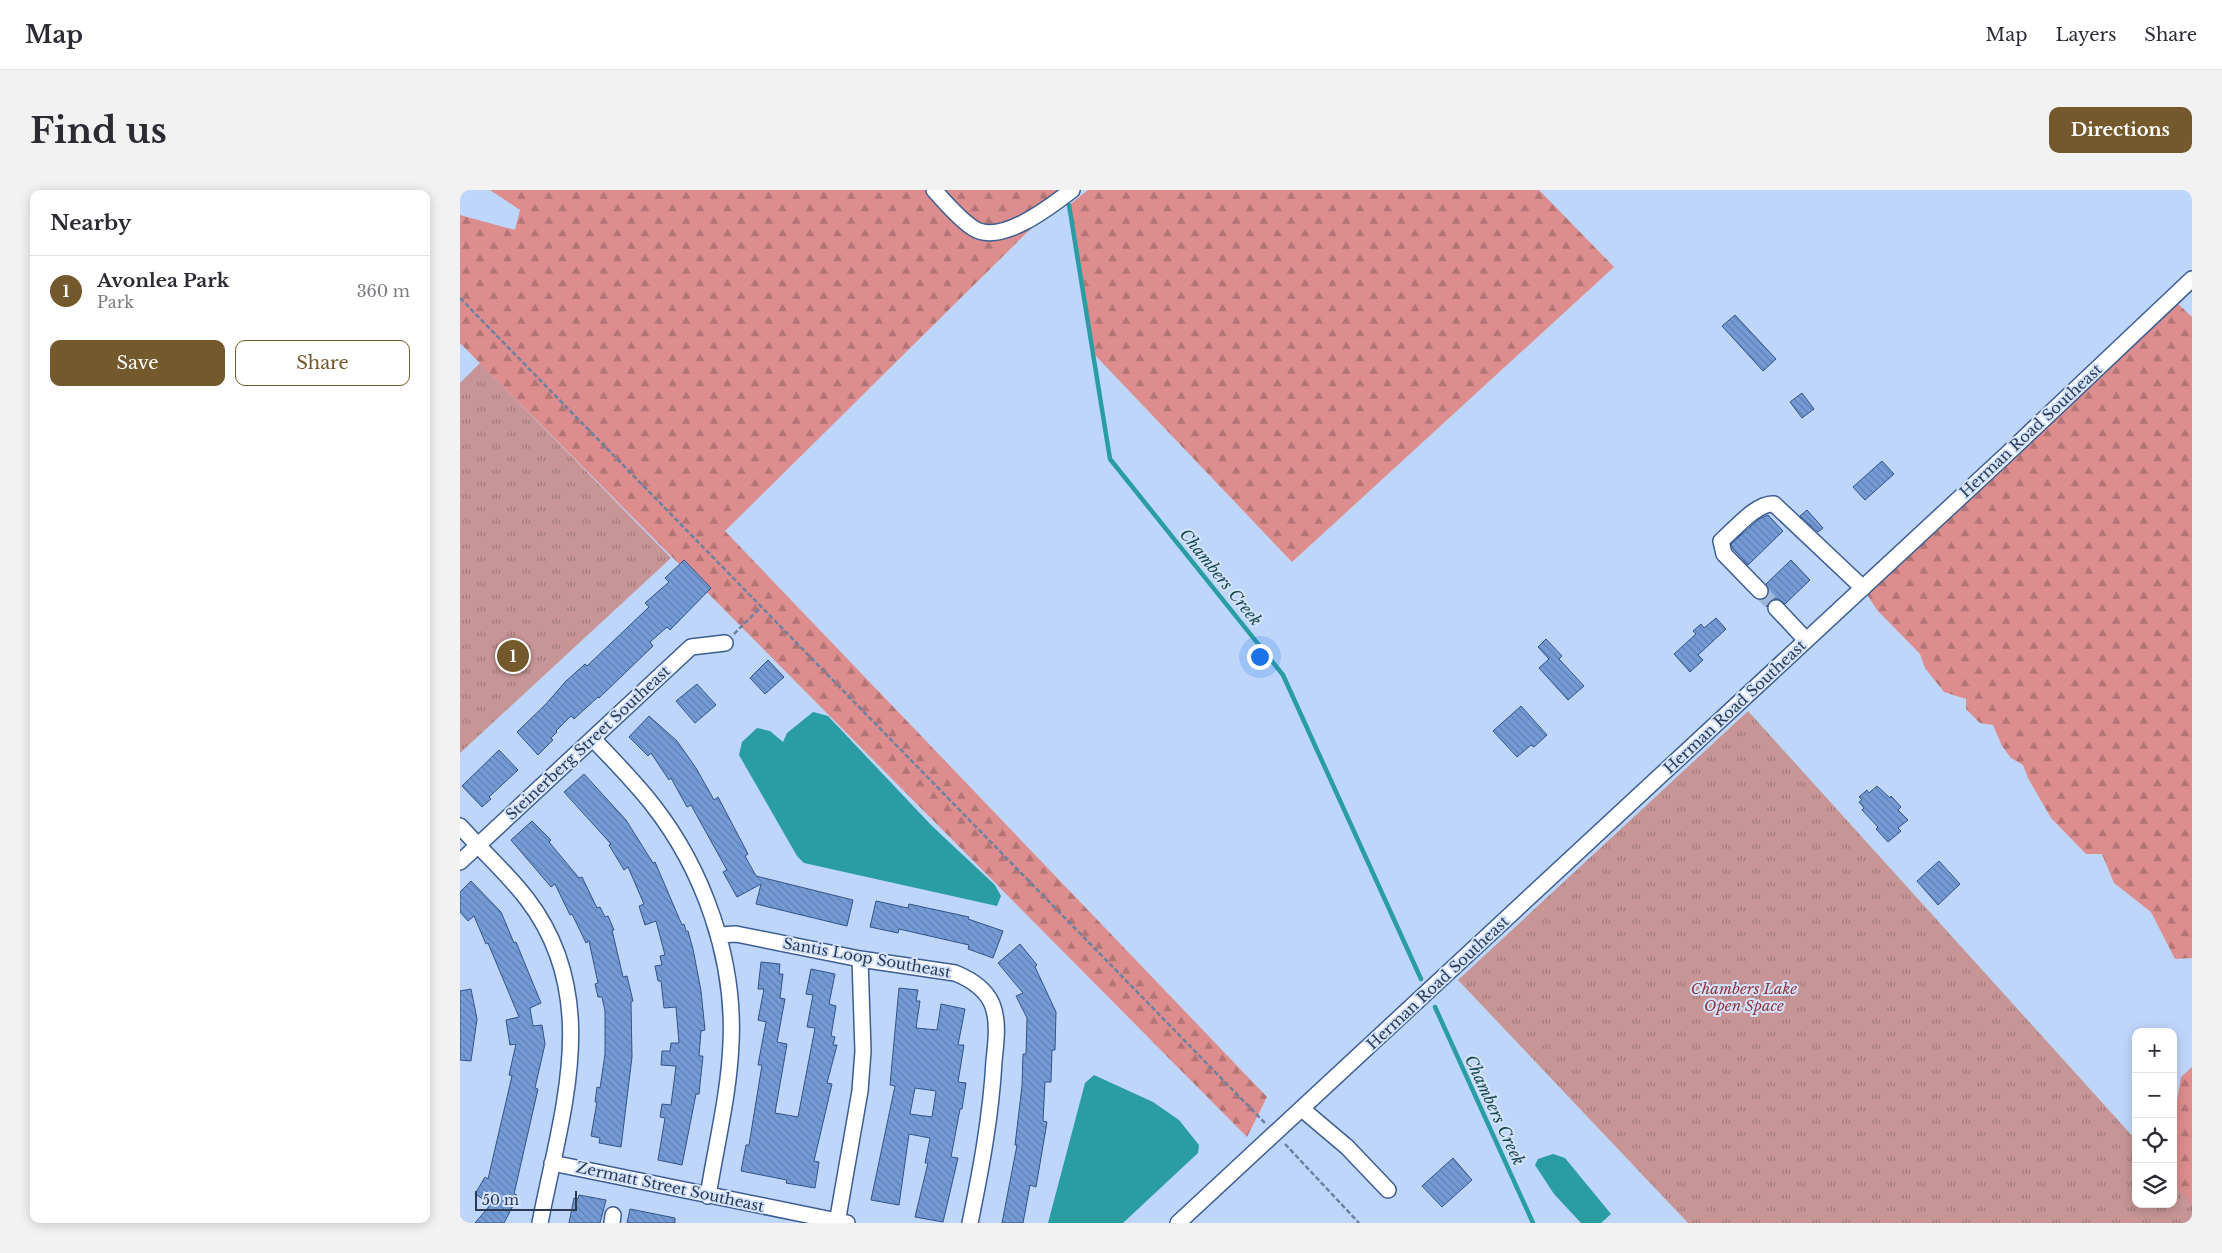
<!DOCTYPE html>
<meta charset="utf-8">
<style>
:root{--surface:#fff;--page:#f2f2f3;--text:#2b2b33;--muted:#7c7c81;--line:#e1e1e2;--accent:#73592b}
body{margin:0;font-family:"Libre Baskerville",serif;background:var(--page);color:var(--text)}
.controls{position:absolute;right:15px;bottom:15px;display:grid;overflow:hidden;border-radius:10px;box-shadow:0 2px 12px #0003}
.controls button{width:45px;height:45px;display:grid;place-items:center;padding:0;border:0;border-bottom:1px solid var(--line);background:var(--surface);color:var(--text);font:25px sans-serif}
.scale{position:absolute;left:15px;bottom:12px;width:102px;box-sizing:border-box;padding-left:5px;border:2px solid #2a3a52;border-top:0;font-size:14px;line-height:18px;white-space:nowrap;color:#2a3a52;-webkit-text-stroke:4px #d3e3fc;paint-order:stroke}
.you{position:absolute;left:799px;top:466px;width:18px;height:18px;margin:-12px;border:4px solid #fff;border-radius:50%;background:#1a73e8;box-shadow:0 0 0 8px #1a73e833}
.badge{display:grid;place-items:center;width:32px;height:32px;border-radius:50%;background:var(--accent);color:#fff;font-size:16px;font-weight:700}
.pin{position:absolute;translate:-50% -50%;border:2px solid #fff;box-shadow:0 1px 5px #0006}
.list{margin:0;padding:0;list-style:none}
h2{display:flex;justify-content:space-between;align-items:center;height:65px;margin:0;padding:0 20px;font-size:21px}
h2 small{font-size:16px;font-weight:400;color:var(--muted)}
.list li{display:grid;grid-template-columns:32px 1fr auto;gap:15px;align-items:center;box-sizing:border-box;height:70px;padding:0 20px;border-top:1px solid var(--line)}
.list b{display:block;font-size:19px;white-space:nowrap}
.list p{margin:0;font-size:16px;white-space:nowrap;color:var(--muted)}
.list em{font-size:16px;font-style:normal;color:var(--muted)}
.actions{display:flex;gap:10px;padding:15px 20px}
.actions a{flex:1;padding:11px 0;border:1px solid var(--accent);border-radius:10px;text-align:center;font-size:18px;color:var(--accent)}
.actions .main{background:var(--accent);color:#fff}
.icon{flex:none;width:28px;height:28px;fill:none;stroke:currentColor;stroke-width:2;stroke-linecap:round;stroke-linejoin:round}
.map{position:relative;flex:none;width:1732px;height:1033px;overflow:hidden;border-radius:10px}
header{display:flex;align-items:center;gap:30px;box-sizing:border-box;height:70px;padding:0 25px;background:var(--surface);border-bottom:1px solid var(--line)}
header strong{font-size:24px}
nav{display:flex;gap:28px;margin-inline-start:auto;font-size:18px}
.intro{display:flex;align-items:center;justify-content:space-between;box-sizing:border-box;height:120px;padding:0 30px}
h1{margin:0;font-size:35px}
.button{padding:12px 22px;border-radius:10px;background:var(--accent);color:#fff;font-size:18px;font-weight:700}
main{display:flex;gap:30px;padding:0 30px}
aside{flex:1;background:var(--surface);border-radius:10px;box-shadow:0 2px 12px #0003}
.map>svg:first-child{display:block}
</style>
<header>
<strong>Map</strong>
<nav><a>Map</a><a>Layers</a><a>Share</a></nav>
</header>
<div class="intro"><h1>Find us</h1><a class="button">Directions</a></div>
<main>
<aside>
<h2>Nearby<small></small></h2>
<ul class="list">
<li><span class="badge">1</span><div><b>Avonlea Park</b><p>Park</p></div><em>360 m</em></li>
</ul>
<div class="actions"><a class="main">Save</a><a>Share</a></div>
</aside>
<div class="map">
<svg width="1732" height="1033" viewBox="0 0 1732 1033">
<defs>
<pattern id="forest-firs" width="22" height="20" patternUnits="userSpaceOnUse" patternTransform="scale(1.25)"><rect width="22" height="20" fill="#dd8d8d"/><path d="M5 1l3.5 6h-7zM16 11l3.5 6h-7z" fill="#b37476"/></pattern>
<pattern id="park-tufts" width="24" height="20" patternUnits="userSpaceOnUse" patternTransform="scale(1.25)"><rect width="24" height="20" fill="#c79595"/><path d="M3 7l-1-3M5 7V3M7 7l1-3M15 17l-1-3M17 17v-4M19 17l1-3" fill="none" stroke="#a27b7c"/></pattern>
<pattern id="building-back-hatch" width="6" height="6" patternUnits="userSpaceOnUse" patternTransform="scale(1.25)"><rect width="6" height="6" fill="#759bd7"/><path d="M-1 5l2 2M0 0l6 6M5-1l2 2" fill="none" stroke="#607fb1"/></pattern>
</defs>
<rect width="100%" height="100%" fill="#bfd6fb"/>
<!-- forest -->
<path fill="url(#forest-firs)" d="M30,0H610L265,341L807,907L787,947L0,153V25L55,40L60,20Z
M628,0H1079L1154,77L832,372L633,163L609,15Z
M1712,108L1732,127V768L1715,769L1691,722L1654,693L1642,664H1626L1591,628L1568,588L1563,575L1551,568L1542,556L1533,535L1520,533L1506,519V509L1484,502L1465,478L1460,464L1417,420L1403,398Z
M1732,877V1033H1661L1713,1014V934L1721,887Z"/>
<!-- park -->
<path fill="url(#park-tufts)" d="M20,173L211,368L0,563V193Z
M1288,521L1676,950V1014H1713V992L1732,1013V1033H1228L998,790Z"/>
<!-- water -->
<path fill="#299da2" d="M353,522L368,526L472,636L535,695L541,706L537,716L344,673L337,666L279,565L282,552L297,538L310,541L323,552L327,543Z
M634,885L693,912L719,930L739,955L738,963L663,1033H588L625,893Z
M1093,964L1105,968L1151,1024L1141,1033H1121L1094,1004L1075,975L1078,969Z"/>
<g fill="none" stroke-linecap="round" stroke-linejoin="round">
<!-- stream -->
<path stroke="#299da2" stroke-width="4.5" d="M609,15L650,269L823,485L961,789
M975,817L1073,1033"/>
</g>
<!-- building -->
<path fill="url(#building-back-hatch)" stroke="#325387" fill-rule="evenodd" d="M1275,125L1316,169L1303,181L1262,136Z
M1342,203L1354,219L1342,228L1330,212Z
M1422,271L1434,284L1405,310L1393,297Z
M1347,320L1363,338L1358,342L1340,326Z
M1308,325L1323,341L1288,375L1273,359L1271,354L1299,329Z
M224,370L251,398L210,440L207,437L190,452L193,456L139,508L138,507L114,529L111,526L96,541L97,542L91,548L93,550L78,565L57,542L86,514L106,491L125,474L127,476L189,417L185,413L209,392L205,388Z
M1331,370L1350,390L1325,414L1319,409H1314L1309,412L1307,417L1300,410L1306,408L1309,404L1306,394Z
M1256,428L1266,439L1238,465L1243,470L1230,482L1214,464L1236,444L1233,441L1241,434L1244,438Z
M1086,449L1102,466L1099,469L1124,496L1108,510L1079,478L1089,469L1078,457Z
M308,470L324,487L305,504L290,488Z
M237,494L256,515L235,533L216,511Z
M1061,516L1087,545L1074,557L1071,555L1057,567L1033,541Z
M189,526L217,551L236,578L254,610L258,607L288,664L285,666L296,686L393,710L387,736L296,714L301,694L277,707L263,682L267,680L231,615L227,617L211,588L209,590L191,563L188,566L169,547Z
M39,560L58,580L29,607L31,609L22,617L2,596Z
M124,584L166,630L193,673L195,672L222,735L224,734L226,741H228L233,759L241,801L245,840L241,841L239,866H243L239,904H236L222,975L198,970L205,928L200,927L202,914L211,915L216,876L201,875L202,861H210L211,853H219L216,817L204,818L201,791H198L195,776L202,775L200,766L205,765L196,731L185,735L179,716L184,714L168,677L164,680L149,655L151,654L104,602Z
M1417,596L1430,608L1431,606L1441,617L1438,620L1448,630L1438,638L1441,641L1428,652L1416,639L1418,637L1402,620L1404,618L1399,612L1402,610L1399,607L1407,600L1409,603Z
M72,631L91,650L89,652L119,688L122,687L137,718L140,717L145,727L148,726L154,740H152L163,787L167,786L173,811L171,812L172,867L161,957L139,953L140,948L131,946L137,912H135L137,897L140,898L145,864V821L142,807H138L135,794L138,793L129,751L126,753L112,724L110,725L95,694L91,697L51,650Z
M1479,671L1500,694L1478,715L1457,691Z
M11,691L41,722L54,753L56,752L81,813L70,818L73,836L82,835L85,854L75,898L78,899L54,1004L57,1005L54,1011L55,1012L44,1033H15L31,1014L15,1004L25,987L28,989L52,886L49,885L56,854L50,855L46,830L59,827L28,753L26,754L14,726L8,731L0,722V702Z
M416,711L448,718L449,714L509,727L508,729L543,741L533,768L508,759L509,755L439,739L438,743L410,737Z
M560,754L577,775L575,777L596,822L595,860H592L591,892H585L583,931L587,932L576,997L570,995L563,1033H542L557,955H555L562,896L563,864H566L567,828L556,806L563,803L538,773Z
M301,772L320,774L319,784H323L320,808L325,809L317,852L327,854L315,923L338,927L355,838L347,837L353,805L346,804L351,779L375,784L369,814L376,816L371,846L375,847L373,855H377L367,893L372,894L354,971L359,972L355,998L326,993L327,990L281,981L286,955H289L302,875H298L306,832L298,830L304,799H298Z
M439,798L458,800L456,811H460L456,838L477,840L481,814L505,819L498,855H504L498,892L506,893L502,919H500L491,967L498,968L483,1032L455,1027L468,973H465L470,948L449,944L439,1015L411,1010L435,896L430,895ZM455,898L476,901L472,927L450,924Z
M11,799L17,829L11,871L0,870V801Z
M993,968L1012,990L982,1017L962,996Z
M119,1005L146,1010L140,1033H109L114,1008L118,1009Z
M170,1019L215,1028V1033H167Z"/>
<g fill="none" stroke-linecap="round" stroke-linejoin="round">
<!-- minor-tunnel -->
<path stroke="#a1b7d9" stroke-width="15" stroke-dasharray="15 8" stroke-linecap="butt" d="M1300,401L1316,418"/>
<!-- minor casing -->
<g stroke="#3c5d92" stroke-width="18">
<path id="minor" d="M474,0C486,13 498,28 513,38C540,56 590,17 612,0
M1300,401L1264,364L1261,351C1274,340 1297,312 1314,314L1403,398
M1316,418L1346,450
M134,550C154,571 174,591 192,614C244,680 275,769 271,853C269,905 256,955 248,1006
M0,636C22,661 47,683 67,709C143,808 101,923 80,1033
M0,672L231,457L265,453
M259,745L276,744L400,769L495,783C510,789 525,798 532,814C539,831 536,852 534,871C531,926 521,979 510,1033
M842,919L887,957L928,1000
M92,973L387,1033
M152,1033L153,1025
M377,1033L400,901L403,861L400,769
M718,1033L1546,265L1732,89"/>
</g>
<!-- path -->
<path stroke="#6e819f" stroke-width="2.5" stroke-dasharray="5 2.5" stroke-linecap="butt" d="M0,108L805,933
M274,444L301,417
M825,954L899,1033"/>
<!-- minor -->
<use href="#minor" stroke="#fff" stroke-width="15"/>
</g>
<g text-anchor="middle" stroke-width="4" stroke-linejoin="round" paint-order="stroke">
<!-- street labels -->
<g font-size="15" fill="#2a3a52" stroke="#d3e3fc">
<text transform="translate(1571 241) rotate(-43)" y="5">Herman Road Southeast</text>
<text transform="translate(1275 517) rotate(-43)" y="5">Herman Road Southeast</text>
<text transform="translate(128 553) rotate(-43)" y="5">Steinerberg Street Southeast</text>
<text transform="translate(407 768) rotate(10)" y="5">Santis Loop Southeast</text>
<text transform="translate(978 793) rotate(-43)" y="5">Herman Road Southeast</text>
<text transform="translate(210 997) rotate(12)" y="5">Zermatt Street Southeast</text>
</g>
<!-- park labels -->
<g font-size="15" font-style="italic" fill="#923339" stroke="#d3e3fc">
<text x="1284" y="804">Chambers Lake<tspan x="1284" dy="17">Open Space</tspan></text>
</g>
<!-- water labels -->
<g font-size="16" font-style="italic" fill="#17484a" stroke="#d3e3fc">
<text transform="translate(761 387) rotate(51)" y="6">Chambers Creek</text>
<text transform="translate(1035 920) rotate(65)" y="6">Chambers Creek</text>
</g>
</g>
</svg>
<div class="controls">
<button>+</button>
<button>−</button>
<button><svg class="icon" aria-label="locate" viewBox="0 0 24 24"><circle cx="12" cy="12" r="6"/><path d="M12 2v4M12 18v4M2 12h4M18 12h4"/></svg></button>
<button><svg class="icon" aria-label="layers" viewBox="0 0 24 24"><path d="M12 4l9 5-9 5-9-5zM3 14l9 5 9-5"/></svg></button>
</div>
<div class="scale">50 m</div>
<div class="you"></div>
<div class="pin badge" style="left:53px;top:466px">1</div>
</div>
</main>
